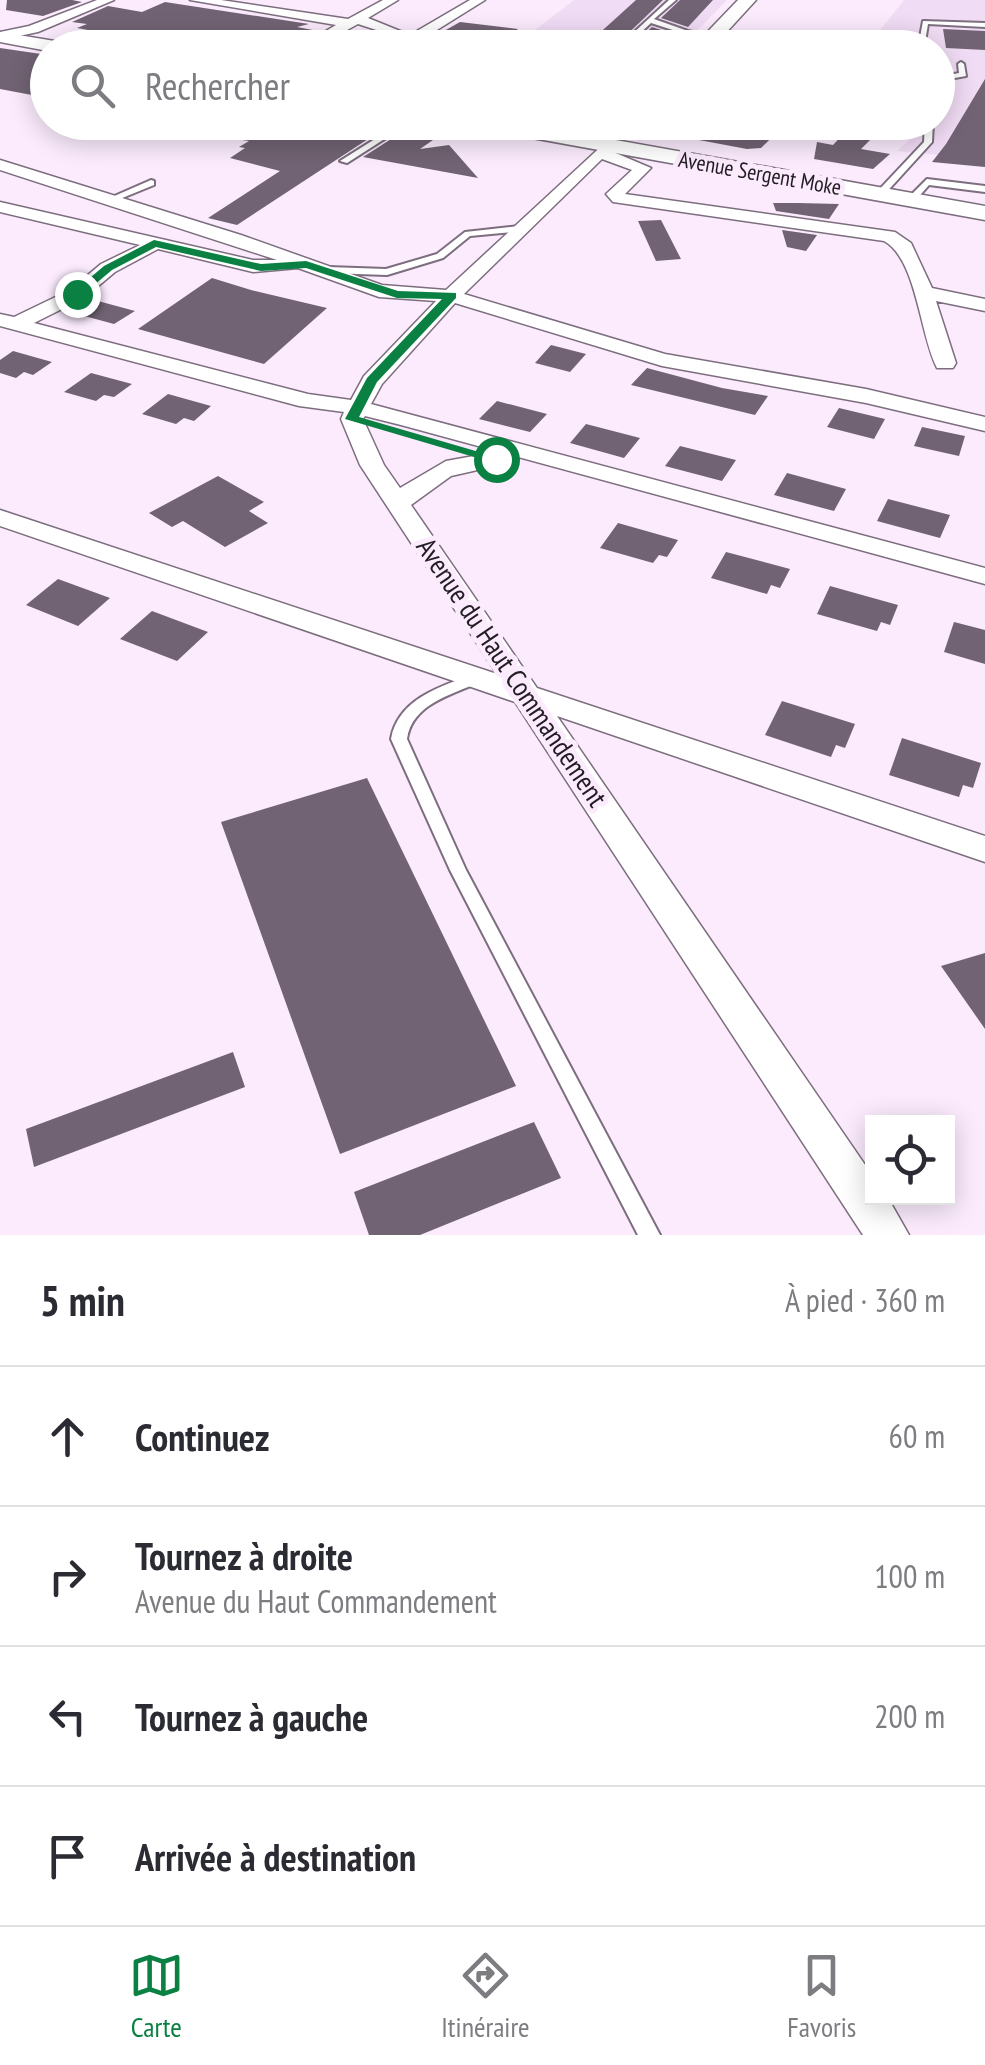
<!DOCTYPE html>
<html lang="fr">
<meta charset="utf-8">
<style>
:root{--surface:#fff;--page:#f7f7f7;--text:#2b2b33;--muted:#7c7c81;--line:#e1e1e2;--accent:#0b8043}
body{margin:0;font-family:"PT Sans Narrow",sans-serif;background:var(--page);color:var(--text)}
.controls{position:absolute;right:30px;bottom:30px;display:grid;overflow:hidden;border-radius:0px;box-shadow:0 5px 25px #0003}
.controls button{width:90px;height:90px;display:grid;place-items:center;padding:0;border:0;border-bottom:2px solid var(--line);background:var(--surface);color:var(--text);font:50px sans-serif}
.stop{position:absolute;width:30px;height:30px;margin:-22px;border:8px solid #0b8043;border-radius:50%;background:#fff}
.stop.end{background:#0b8043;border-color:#fff;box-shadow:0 2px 10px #0008}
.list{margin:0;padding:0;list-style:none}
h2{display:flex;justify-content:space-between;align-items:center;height:130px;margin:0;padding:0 40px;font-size:42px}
h2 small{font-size:32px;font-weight:400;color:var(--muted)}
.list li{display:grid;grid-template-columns:65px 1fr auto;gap:30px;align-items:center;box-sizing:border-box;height:140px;padding:0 40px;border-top:2px solid var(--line)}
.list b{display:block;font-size:38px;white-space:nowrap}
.list p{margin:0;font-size:32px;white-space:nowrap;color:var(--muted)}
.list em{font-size:32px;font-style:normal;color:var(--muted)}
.icon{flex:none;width:55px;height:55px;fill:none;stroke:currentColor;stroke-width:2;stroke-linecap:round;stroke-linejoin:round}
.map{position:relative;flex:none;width:985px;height:1235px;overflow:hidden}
.search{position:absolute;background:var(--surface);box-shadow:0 5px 25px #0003;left:30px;right:30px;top:30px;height:110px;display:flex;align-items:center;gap:25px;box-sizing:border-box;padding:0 35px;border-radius:55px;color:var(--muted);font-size:38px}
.sheet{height:690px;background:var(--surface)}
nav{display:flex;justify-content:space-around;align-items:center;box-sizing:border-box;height:140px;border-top:2px solid var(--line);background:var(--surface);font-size:28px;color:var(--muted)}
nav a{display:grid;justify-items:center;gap:5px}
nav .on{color:var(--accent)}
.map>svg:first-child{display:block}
</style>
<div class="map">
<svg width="985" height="1235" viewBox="0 0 985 1235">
<rect width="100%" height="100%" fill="#fbebfd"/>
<!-- built -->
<path fill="#f1dcf5" d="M574,0H727L681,47L512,48Z
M904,0H985V159L897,151L909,140L908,123L938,122V48H866Z"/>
<!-- building -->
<path fill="#716373" d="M7,0H72L82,2L43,16L6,10Z
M636,0H663L613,48H583Z
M680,0H713L688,27L661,18Z
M165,2L309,24L297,27L318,31L293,48H183L77,28L87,24L72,22L108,6L142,12Z
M460,22L518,29L494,48H414Z
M652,27L680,36L670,48H630Z
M943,29L985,31V50L946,48Z
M0,48L48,55V98L0,89Z
M985,79V167L932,162L946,144Z
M256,122L324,134L344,122H394L237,225L208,218L280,171L230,158L245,148L239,147L249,141L235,139Z
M657,122H788L761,148L747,149L656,132Z
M413,125L446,131L420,149L449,145L478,178L363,157Z
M848,129L876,134L861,149L890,154L873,169L814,159L817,142L833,145Z
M773,203H798L839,204L829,219L776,211Z
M661,220L681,259L656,261L638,221Z
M782,230L817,235L806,251L787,247Z
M212,278L251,290L327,308L264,364L138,329Z
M98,301L135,311L114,324L77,314Z
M551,345L586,354L570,372L535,363Z
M13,351L52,362L33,375L24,372L16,378L0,373V360Z
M647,368L722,388L768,396L755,415L631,385Z
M91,373L132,384L114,397L104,395L96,401L64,392Z
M168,394L211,406L194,421L184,418L176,424L142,414Z
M497,401L547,414L530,432L479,419Z
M839,408L885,419L874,439L827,427Z
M586,424L640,438L624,458L570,443Z
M922,427L965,436L959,456L914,446Z
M680,446L736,460L722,481L665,466Z
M787,473L846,489L834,511L774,495Z
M218,476L264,502L249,511L268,523L225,547L183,521L172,527L149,513Z
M888,499L950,515L940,538L877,521Z
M618,523L678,540L667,557L659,555L653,563L600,548Z
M726,552L790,569L780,588L771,585L767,594L711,578Z
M58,579L110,598L78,626L26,605Z
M830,586L898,605L890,625L881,622L877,631L817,614Z
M152,611L208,632L177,661L120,639Z
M954,622L985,630V664L944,652Z
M782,701L855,724L845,748L836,745L831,757L765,735Z
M902,738L981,763L973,788L963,785L959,797L889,775Z
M367,778L516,1086L340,1154L221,822Z
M985,953V1029L941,966Z
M233,1052L245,1087L34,1167L26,1129Z
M534,1122L561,1178L420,1235H369L354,1192Z"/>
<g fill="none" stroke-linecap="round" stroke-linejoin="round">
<!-- lane casing -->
<g stroke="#7c6e7e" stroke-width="4">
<path id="lane" d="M669,0H676L654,19L688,31L713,36V38L685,34L651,23L624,48H617Z
M923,21L985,23V27L928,24L924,48H918Z
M961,62L964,64L966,76L938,81V77L959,73L958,64Z
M243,122H252L232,136H226V132Z
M402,122H411L347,163L340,161Z
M925,122H933L932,142L882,197H876V193L924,142Z
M927,179L985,186V192L929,185L914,202H908V198Z
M151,180L154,181V185L110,203L103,201Z
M520,226L524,229L523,231L470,236L443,258L387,275L328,273L323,270L328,267L386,269L437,254L465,232Z
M475,674L482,679L480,682C451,695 412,704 407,739L466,870L660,1235H638L450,870L391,739C398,699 441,686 475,674Z"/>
</g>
<!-- street casing -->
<g stroke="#7c6e7e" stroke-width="3">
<path id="street" d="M97,0H114L38,32L0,40V32L29,26Z
M190,0H221L348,19L383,0H398L368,18L410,35L470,0H485L416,43L358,24L314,48H297L336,25Z
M607,141L615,146L611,151L651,168L625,194L895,232L911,243L932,288L985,299V311L936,301L956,363L953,368H937C920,336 917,259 884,241L613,202L606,194L632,170L602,159L464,294L665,354L866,389L985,417V431L866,403L662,366L455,303L382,384L371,404L985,568V584L401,425L365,416L363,419L384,465L400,488L446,461L496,452L508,459L504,464L451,476L411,505L537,688L985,836V862L557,716L872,1175V1198H888L909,1235H863L515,702L0,526V510L497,674L360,465L341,419L344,412L299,406L0,326V314L14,317L70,290L101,264L140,245L0,212V202L253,260H277L0,170V160L241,235L382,285L446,290ZM158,249L253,272L298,268L379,297L436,301L364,376L351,400L308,394L34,323L84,298L115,272Z"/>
</g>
<!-- secondary casing -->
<g stroke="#7c6e7e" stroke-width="3">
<path id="secondary" d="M738,0H756L712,48H692Z
M0,32L61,42L70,48H48V51L0,42Z
M467,122H515L985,206V220L477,128Z"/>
</g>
<!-- lane -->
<use href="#lane" fill="#fff" fill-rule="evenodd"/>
<!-- street -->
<use href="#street" fill="#fff" fill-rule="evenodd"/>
<!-- secondary -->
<use href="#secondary" fill="#fff" fill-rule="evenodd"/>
</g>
<!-- route -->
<path fill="#0b8043" d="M154,240L261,264L306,261L398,291L456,293V298L377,382L359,417L503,459L491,462L345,419L367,378L442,299L397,298L306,268L261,271L156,247L112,270L81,296L71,294L104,266Z"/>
<g text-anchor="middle" stroke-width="10" stroke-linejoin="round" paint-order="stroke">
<!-- far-street labels -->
<g font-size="22" fill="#221c23" stroke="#fbebfd">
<text transform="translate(760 173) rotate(10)" y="8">Avenue Sergent Moke</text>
</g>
<!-- street labels -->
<g font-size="28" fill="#221c23" stroke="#fbebfd">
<text transform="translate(512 672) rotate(56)" y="10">Avenue du Haut Commandement</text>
</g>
</g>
</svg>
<div class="controls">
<button><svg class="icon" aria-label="locate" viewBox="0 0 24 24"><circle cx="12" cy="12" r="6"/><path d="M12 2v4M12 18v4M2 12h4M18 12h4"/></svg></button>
</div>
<div class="stop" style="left:496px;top:459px"></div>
<div class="stop end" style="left:77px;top:294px"></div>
<div class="search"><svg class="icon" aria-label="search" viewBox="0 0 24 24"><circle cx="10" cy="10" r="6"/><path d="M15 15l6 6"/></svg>Rechercher</div>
</div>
<section class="sheet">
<h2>5 min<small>À pied · 360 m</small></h2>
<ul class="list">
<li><svg class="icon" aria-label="ahead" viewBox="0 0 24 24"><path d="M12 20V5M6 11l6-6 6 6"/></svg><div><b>Continuez</b></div><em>60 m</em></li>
<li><svg class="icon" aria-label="right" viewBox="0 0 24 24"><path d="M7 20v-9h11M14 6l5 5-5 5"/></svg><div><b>Tournez à droite</b><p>Avenue du Haut Commandement</p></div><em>100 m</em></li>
<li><svg class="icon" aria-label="left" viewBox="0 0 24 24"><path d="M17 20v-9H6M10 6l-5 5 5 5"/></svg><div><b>Tournez à gauche</b></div><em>200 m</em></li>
<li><svg class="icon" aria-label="arrive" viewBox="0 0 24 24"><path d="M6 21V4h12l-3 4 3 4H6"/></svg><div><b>Arrivée à destination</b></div></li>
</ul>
</section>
<nav>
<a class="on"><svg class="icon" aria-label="map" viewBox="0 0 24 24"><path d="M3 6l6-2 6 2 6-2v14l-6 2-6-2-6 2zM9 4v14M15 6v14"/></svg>Carte</a>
<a><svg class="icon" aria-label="directions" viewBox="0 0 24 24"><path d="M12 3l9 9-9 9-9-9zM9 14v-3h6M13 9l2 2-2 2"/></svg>Itinéraire</a>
<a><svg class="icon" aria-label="saved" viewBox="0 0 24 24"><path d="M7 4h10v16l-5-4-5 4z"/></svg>Favoris</a>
</nav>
